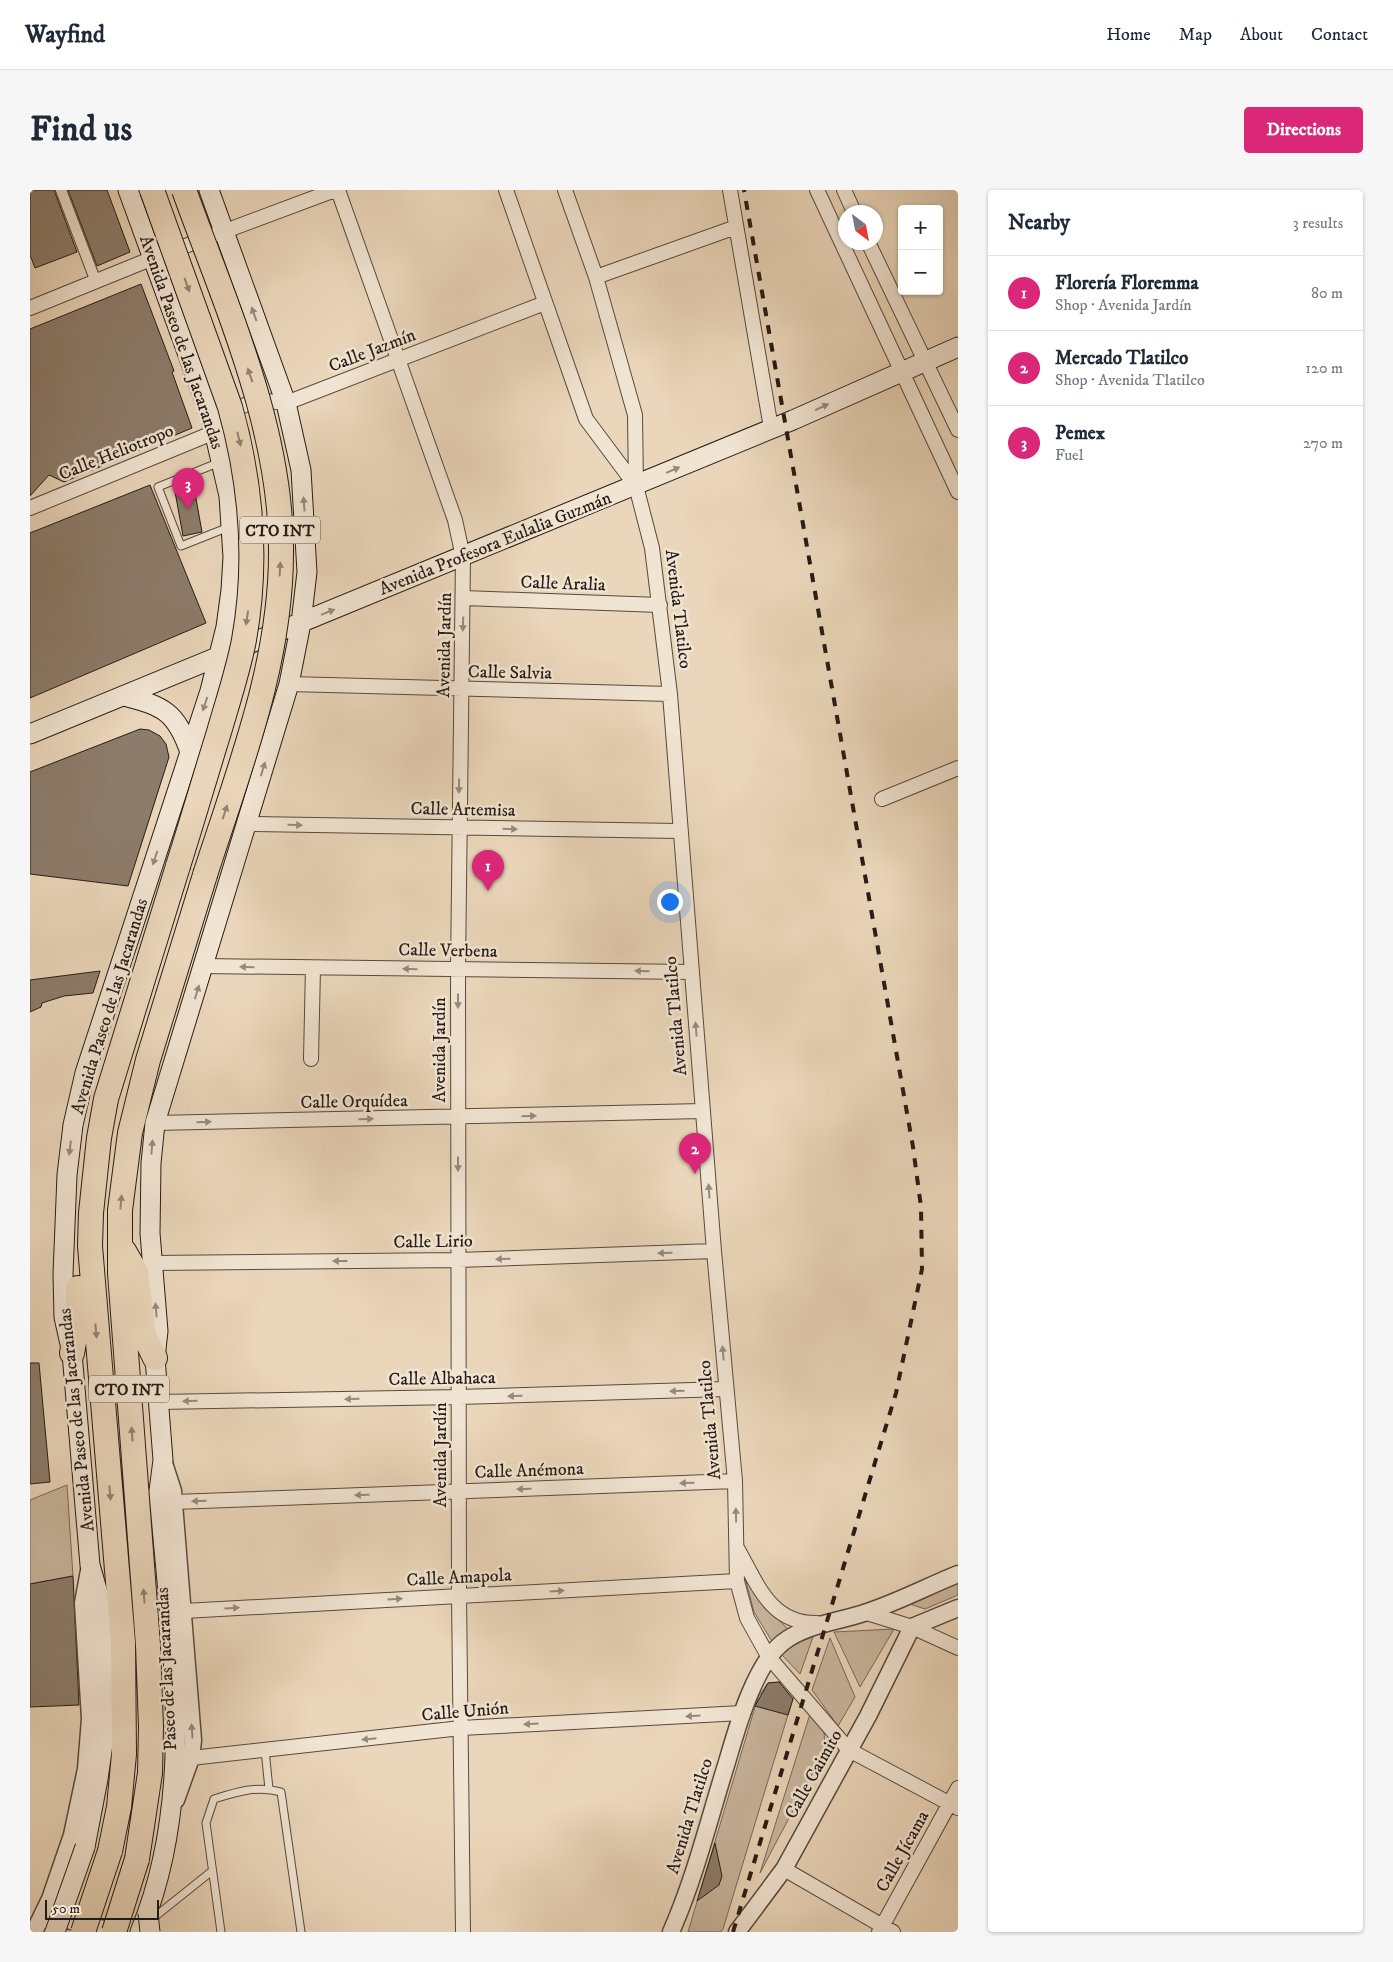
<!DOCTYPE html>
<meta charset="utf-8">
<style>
:root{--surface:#fff;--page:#f6f6f7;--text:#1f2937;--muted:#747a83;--line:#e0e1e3;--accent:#db2777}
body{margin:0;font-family:"IM FELL DW Pica",serif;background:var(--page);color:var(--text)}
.controls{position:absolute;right:15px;top:15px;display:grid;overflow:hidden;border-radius:5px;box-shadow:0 1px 4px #0004}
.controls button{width:45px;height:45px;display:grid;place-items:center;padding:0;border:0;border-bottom:1px solid var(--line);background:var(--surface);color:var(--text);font:25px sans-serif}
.compass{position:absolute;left:808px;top:15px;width:45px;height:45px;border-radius:50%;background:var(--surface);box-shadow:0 1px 4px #0004;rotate:148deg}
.scale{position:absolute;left:15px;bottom:12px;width:114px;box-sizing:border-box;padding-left:5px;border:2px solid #261b16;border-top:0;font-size:14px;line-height:18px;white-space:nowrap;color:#261b16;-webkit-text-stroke:4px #f1e4d2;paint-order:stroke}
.you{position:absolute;left:639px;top:711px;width:18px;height:18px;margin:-12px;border:4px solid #fff;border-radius:50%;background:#1a73e8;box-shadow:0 0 0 8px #1a73e833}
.badge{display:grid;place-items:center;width:32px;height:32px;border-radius:50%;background:var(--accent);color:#fff;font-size:16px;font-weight:700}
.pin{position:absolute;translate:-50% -41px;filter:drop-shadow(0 1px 2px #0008)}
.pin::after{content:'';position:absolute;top:26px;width:18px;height:15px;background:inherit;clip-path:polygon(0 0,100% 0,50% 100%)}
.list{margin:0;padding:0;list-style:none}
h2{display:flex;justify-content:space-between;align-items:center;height:65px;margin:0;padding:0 20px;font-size:21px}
h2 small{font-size:16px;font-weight:400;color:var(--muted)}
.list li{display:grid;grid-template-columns:32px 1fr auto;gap:15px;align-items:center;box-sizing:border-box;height:75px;padding:0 20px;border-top:1px solid var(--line)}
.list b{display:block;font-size:19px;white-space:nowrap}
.list p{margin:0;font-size:16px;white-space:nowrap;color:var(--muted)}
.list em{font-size:16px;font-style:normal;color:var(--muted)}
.map{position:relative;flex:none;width:928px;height:1742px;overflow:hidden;border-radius:5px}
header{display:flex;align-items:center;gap:30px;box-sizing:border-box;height:70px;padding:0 25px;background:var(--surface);border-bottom:1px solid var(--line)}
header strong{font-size:24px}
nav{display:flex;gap:28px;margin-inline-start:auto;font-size:18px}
.intro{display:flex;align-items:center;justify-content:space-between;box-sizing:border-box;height:120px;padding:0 30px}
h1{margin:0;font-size:35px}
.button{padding:12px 22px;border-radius:5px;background:var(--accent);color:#fff;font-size:18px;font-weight:700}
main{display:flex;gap:30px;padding:0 30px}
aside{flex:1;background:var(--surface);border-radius:5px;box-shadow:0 1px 4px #0004}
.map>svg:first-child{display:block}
</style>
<header>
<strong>Wayfind</strong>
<nav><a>Home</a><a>Map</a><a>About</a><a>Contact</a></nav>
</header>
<div class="intro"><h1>Find us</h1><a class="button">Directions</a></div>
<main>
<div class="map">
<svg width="928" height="1742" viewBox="0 0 928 1742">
<rect width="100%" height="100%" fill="#ead6ba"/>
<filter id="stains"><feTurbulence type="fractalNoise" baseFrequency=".004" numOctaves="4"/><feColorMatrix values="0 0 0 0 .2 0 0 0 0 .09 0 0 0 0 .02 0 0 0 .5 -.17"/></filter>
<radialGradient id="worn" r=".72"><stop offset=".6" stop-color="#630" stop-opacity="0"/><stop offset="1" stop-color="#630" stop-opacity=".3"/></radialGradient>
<!-- green -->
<path fill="#c9b69e" stroke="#78685a" d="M37,1295L43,1386L0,1394V1310Z
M715,1388L737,1419L760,1441L743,1453L724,1422Z
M928,1390V1405L895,1419L874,1412Z
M864,1439L830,1497L804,1442Z
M783,1447L770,1484L752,1465L766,1453Z
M800,1448L825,1507L808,1536L782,1500Z
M752,1492L764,1505L693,1739L691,1742H658L728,1507L738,1493Z
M780,1524L794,1539L795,1560L730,1683Z"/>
<!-- building -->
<path fill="#8c7c6b" stroke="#261b16" d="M0,0H24L47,62L5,78L0,65Z
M38,0H77L100,62L67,76Z
M111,94L144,181L142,182L162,238L34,292L19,285L0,306V139Z
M163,292L172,342L153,346L144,296Z
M120,295L176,433L0,508V343Z
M110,539L119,540L130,546L136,554L139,567L98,696L0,684V582Z
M70,781L63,803L34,806L12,813L11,817L0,822V790Z
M0,1173H9L20,1292L0,1294Z
M43,1386L49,1515L0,1517V1394Z
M749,1492L763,1509L758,1525L725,1516L738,1493Z
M685,1653L692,1686L689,1695L667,1711Z"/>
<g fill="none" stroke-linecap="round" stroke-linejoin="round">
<!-- service casing -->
<g stroke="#574a3f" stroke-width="9">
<path id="service" d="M190,272L128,297L151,356L199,337
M235,1560L239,1599
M122,1729L182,1681
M191,1742L176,1633L184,1609C206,1602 228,1595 251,1602L271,1742"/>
</g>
<!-- pedestrian casing -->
<g stroke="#574a3f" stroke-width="12">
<path id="pedestrian" d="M31,0L66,92"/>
</g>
<!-- minor casing -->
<g stroke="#574a3f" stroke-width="16">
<path id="minor" d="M308,0L425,330L433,367L428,779L429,1406L433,1742
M476,0L556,229L606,296
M535,0L566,87L605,225L606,296L622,358L640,504L684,1061L705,1291L707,1391L717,1428L738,1466L819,1560L928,1618
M700,0L741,238
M787,0L928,302
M814,0L824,22
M838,52L928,240
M566,87L706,37
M0,118L123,68L305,0
M196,223L227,210L256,213L515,113
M0,318L185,242
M434,408L630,415
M259,494L640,504
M852,609L928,578
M217,634L649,641
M174,776L661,782
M281,869L283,778
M125,933L673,921
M122,1073L428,1070L684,1061
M128,1212L429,1207L696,1199
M144,1312L705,1291
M707,1358C727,1393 740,1434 787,1433
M154,1421L707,1391
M837,1423L882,1437L928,1458
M161,1568L431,1538L712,1523
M754,1679L863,1742
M849,1742L928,1598"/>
</g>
<!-- tertiary casing -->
<g stroke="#574a3f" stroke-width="19">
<path id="tertiary" d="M133,1270L143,1301L163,1550L161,1568L146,1610
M17,1730L29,1728L86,1742
M4,1742L20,1709L42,1645L56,1579L60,1529L53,1413L60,1375
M641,1742C665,1688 679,1629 697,1572C707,1538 724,1476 752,1453C776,1434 809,1432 837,1422C868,1412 898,1396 928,1384
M707,1742L754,1679L838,1526L882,1437L928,1418"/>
</g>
<!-- secondary casing -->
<g stroke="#261b16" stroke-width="21">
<path id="secondary" d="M94,506C134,516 146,522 160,562
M0,544L763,230L928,157
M55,1657L68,1589L73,1554L74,1508L70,1410L60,1375L42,1163L34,1127L33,1084L37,985L43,935L55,883L180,501L196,437L201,400L203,367L199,306L181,228L98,0
M110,1742C168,1603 140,1446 129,1301L133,1270L125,1168L128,1141L120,1043L121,973L125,933L259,494L271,433L277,382L271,280L256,213L179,0"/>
</g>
<!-- motorway casing -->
<g stroke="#261b16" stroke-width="26">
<path id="motorway" d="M94,1061L106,1082L114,1145L125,1168
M42,1163L48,1130V1098
M80,1661L89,1617L94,1564L93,1452L60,1056L61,1023L69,948L76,909L148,676
M107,1669L120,1583L121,1537L118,1455L90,1083V1020L100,943L118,870L175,685"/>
</g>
<!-- service -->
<use href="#service" stroke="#f1e4d2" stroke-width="7"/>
<!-- pedestrian -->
<use href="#pedestrian" stroke="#f1e4d2" stroke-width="10"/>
<!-- minor -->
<use href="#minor" stroke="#f1e4d2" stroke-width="14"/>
<!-- tertiary -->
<use href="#tertiary" stroke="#f1e4d2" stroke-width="16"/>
<!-- secondary -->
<use href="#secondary" stroke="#f1e4d2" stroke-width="19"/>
<!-- motorway -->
<use href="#motorway" stroke="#ead6ba" stroke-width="24"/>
<!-- rail -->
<path stroke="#261b16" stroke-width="4" stroke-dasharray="9 9" stroke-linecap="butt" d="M703,1742L866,1203L892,1079L891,1017L883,957L714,0"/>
<!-- secondary-bridge casing -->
<g stroke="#261b16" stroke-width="21" stroke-linecap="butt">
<path id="secondary-bridge" d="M118,1723L120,1742
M25,1742L55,1657"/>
</g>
<!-- motorway-bridge casing -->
<g stroke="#261b16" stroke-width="26" stroke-linecap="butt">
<path id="motorway-bridge" d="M122,0L200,217C221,292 228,372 214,450C208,481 198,511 189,542C175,587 162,632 148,676
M154,0C195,114 251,236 251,359C252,472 209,579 175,685
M53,1742L80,1661
M84,1742L107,1669"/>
</g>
<!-- secondary-bridge -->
<use href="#secondary-bridge" stroke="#f1e4d2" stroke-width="19"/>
<!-- motorway-bridge -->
<use href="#motorway-bridge" stroke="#ead6ba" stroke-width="24"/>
</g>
<!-- one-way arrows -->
<defs><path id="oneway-solid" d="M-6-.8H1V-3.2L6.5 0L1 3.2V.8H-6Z" transform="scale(1.25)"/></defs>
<g fill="#928270">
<use href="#oneway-solid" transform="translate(157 95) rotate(70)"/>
<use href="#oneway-solid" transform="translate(220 185) rotate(-109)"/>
<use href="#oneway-solid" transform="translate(209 249) rotate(77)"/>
<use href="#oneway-solid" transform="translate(250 379) rotate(-87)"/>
<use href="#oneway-solid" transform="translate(217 428) rotate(98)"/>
<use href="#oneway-solid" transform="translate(195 622) rotate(-72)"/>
<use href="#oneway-solid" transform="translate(91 1012) rotate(-85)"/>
<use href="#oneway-solid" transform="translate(66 1141) rotate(85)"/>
<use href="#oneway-solid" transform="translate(102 1244) rotate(-94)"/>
<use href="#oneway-solid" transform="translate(80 1303) rotate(85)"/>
<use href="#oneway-solid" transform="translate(114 1406) rotate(-94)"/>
</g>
<g fill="#968a7d">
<use href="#oneway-solid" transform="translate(224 124) rotate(-110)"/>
<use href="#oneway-solid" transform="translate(792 217) rotate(-25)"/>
<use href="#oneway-solid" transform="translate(643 280) rotate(-23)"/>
<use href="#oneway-solid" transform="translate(274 314) rotate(-94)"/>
<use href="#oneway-solid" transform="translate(298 422) rotate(-22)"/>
<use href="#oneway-solid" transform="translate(433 434) rotate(92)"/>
<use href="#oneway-solid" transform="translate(175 514) rotate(108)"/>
<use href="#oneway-solid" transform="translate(233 579) rotate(-73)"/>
<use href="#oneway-solid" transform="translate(429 596) rotate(91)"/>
<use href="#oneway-solid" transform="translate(265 635) rotate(1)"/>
<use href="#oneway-solid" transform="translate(480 639) rotate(1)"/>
<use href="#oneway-solid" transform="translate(125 668) rotate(108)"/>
<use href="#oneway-solid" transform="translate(217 777) rotate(-179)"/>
<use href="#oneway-solid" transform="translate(380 779) rotate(-179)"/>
<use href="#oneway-solid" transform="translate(612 781) rotate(-179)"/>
<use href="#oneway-solid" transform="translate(167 802) rotate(-73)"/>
<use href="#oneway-solid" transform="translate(428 811) rotate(90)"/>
<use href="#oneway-solid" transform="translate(666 839) rotate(-95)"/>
<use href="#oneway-solid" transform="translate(499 926) rotate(-2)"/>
<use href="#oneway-solid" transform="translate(336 929) rotate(-1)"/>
<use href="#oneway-solid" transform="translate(174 932) rotate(-1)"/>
<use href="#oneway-solid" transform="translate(122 957) rotate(-85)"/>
<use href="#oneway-solid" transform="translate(40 958) rotate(97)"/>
<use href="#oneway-solid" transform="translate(428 974) rotate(90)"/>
<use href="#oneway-solid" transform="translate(679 1001) rotate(-94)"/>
<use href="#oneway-solid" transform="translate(635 1063) rotate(178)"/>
<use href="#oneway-solid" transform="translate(473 1069) rotate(178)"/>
<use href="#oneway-solid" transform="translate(310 1071) rotate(180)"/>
<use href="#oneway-solid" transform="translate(126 1120) rotate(-95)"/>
<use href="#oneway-solid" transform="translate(693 1163) rotate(-95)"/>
<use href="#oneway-solid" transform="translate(647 1201) rotate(178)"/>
<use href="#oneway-solid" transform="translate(485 1206) rotate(178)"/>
<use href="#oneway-solid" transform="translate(322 1209) rotate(179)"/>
<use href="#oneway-solid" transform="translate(160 1211) rotate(179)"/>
<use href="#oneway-solid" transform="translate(657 1293) rotate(178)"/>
<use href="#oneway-solid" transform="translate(494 1299) rotate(178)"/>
<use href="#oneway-solid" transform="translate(332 1305) rotate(178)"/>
<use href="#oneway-solid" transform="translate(169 1311) rotate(178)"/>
<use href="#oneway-solid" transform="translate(706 1325) rotate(-91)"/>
<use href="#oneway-solid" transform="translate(527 1401) rotate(-3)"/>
<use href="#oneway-solid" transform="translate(365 1409) rotate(-3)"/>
<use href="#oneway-solid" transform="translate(202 1418) rotate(-3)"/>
<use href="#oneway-solid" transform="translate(663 1526) rotate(177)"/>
<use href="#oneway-solid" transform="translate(501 1534) rotate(177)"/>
<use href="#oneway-solid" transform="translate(162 1541) rotate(-94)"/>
<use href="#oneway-solid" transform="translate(339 1549) rotate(174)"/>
</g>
<g text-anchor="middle" stroke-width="5" stroke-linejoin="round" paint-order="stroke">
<!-- shield labels -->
<g fill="#f1e4d2" stroke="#63574e" stroke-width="1">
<rect x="210" y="326.5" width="80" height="27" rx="4"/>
<rect x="59" y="1185.5" width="80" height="27" rx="4"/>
</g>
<g font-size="16" font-weight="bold" fill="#261b16">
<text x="250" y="346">CTO INT</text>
<text x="99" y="1205">CTO INT</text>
</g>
<!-- street labels -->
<g font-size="18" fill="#261b16" stroke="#f1e4d2">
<text transform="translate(152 152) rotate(71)" y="6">Avenida Paseo de las Jacarandas</text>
<text transform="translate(342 160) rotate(-21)" y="6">Calle Jazmín</text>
<text transform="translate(86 262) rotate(-22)" y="6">Calle Heliotropo</text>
<text transform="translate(465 353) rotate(-22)" y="6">Avenida Profesora Eulalia Guzmán</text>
<text transform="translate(533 393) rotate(2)" y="6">Calle Aralia</text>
<text transform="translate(649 419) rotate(83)" y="6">Avenida Tlatilco</text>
<text transform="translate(414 455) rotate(-89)" y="6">Avenida Jardín</text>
<text transform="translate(480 482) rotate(1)" y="6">Calle Salvia</text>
<text transform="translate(433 619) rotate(1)" y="6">Calle Artemisa</text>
<text transform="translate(418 760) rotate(1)" y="6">Calle Verbena</text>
<text transform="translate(79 816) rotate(-73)" y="6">Avenida Paseo de las Jacarandas</text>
<text transform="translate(645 826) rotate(-95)" y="6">Avenida Tlatilco</text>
<text transform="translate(409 860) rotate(-90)" y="6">Avenida Jardín</text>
<text transform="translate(324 911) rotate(-1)" y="6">Calle Orquídea</text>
<text transform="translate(403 1051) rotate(-1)" y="6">Calle Lirio</text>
<text transform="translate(412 1188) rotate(-1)" y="6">Calle Albahaca</text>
<text transform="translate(46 1230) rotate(-96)" y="6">Avenida Paseo de las Jacarandas</text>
<text transform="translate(679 1230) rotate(-95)" y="6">Avenida Tlatilco</text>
<text transform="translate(410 1265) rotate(-90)" y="6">Avenida Jardín</text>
<text transform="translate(499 1280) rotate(-2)" y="6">Calle Anémona</text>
<text transform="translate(429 1387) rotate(-3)" y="6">Calle Amapola</text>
<text transform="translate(136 1479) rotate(-93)" y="6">Paseo de las Jacarandas</text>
<text transform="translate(435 1521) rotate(-5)" y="6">Calle Unión</text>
<text transform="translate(783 1584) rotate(-61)" y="6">Calle Caimito</text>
<text transform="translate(659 1626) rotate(-73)" y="6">Avenida Tlatilco</text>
<text transform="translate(872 1661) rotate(-61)" y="6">Calle Jícama</text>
</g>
</g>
<rect width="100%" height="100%" filter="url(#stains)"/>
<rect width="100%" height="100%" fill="url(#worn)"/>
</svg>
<div class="controls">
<button>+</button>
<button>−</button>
</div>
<svg class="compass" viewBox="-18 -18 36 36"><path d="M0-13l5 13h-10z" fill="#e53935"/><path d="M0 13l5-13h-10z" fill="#747a83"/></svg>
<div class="scale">50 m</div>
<div class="you"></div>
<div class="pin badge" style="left:458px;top:701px">1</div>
<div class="pin badge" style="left:665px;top:984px">2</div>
<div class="pin badge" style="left:158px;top:319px">3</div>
</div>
<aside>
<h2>Nearby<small>3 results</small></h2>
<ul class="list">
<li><span class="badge">1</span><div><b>Florería Floremma</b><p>Shop · Avenida Jardín</p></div><em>80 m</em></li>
<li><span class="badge">2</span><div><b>Mercado Tlatilco</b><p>Shop · Avenida Tlatilco</p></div><em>120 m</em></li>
<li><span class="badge">3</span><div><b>Pemex</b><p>Fuel</p></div><em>270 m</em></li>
</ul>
</aside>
</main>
